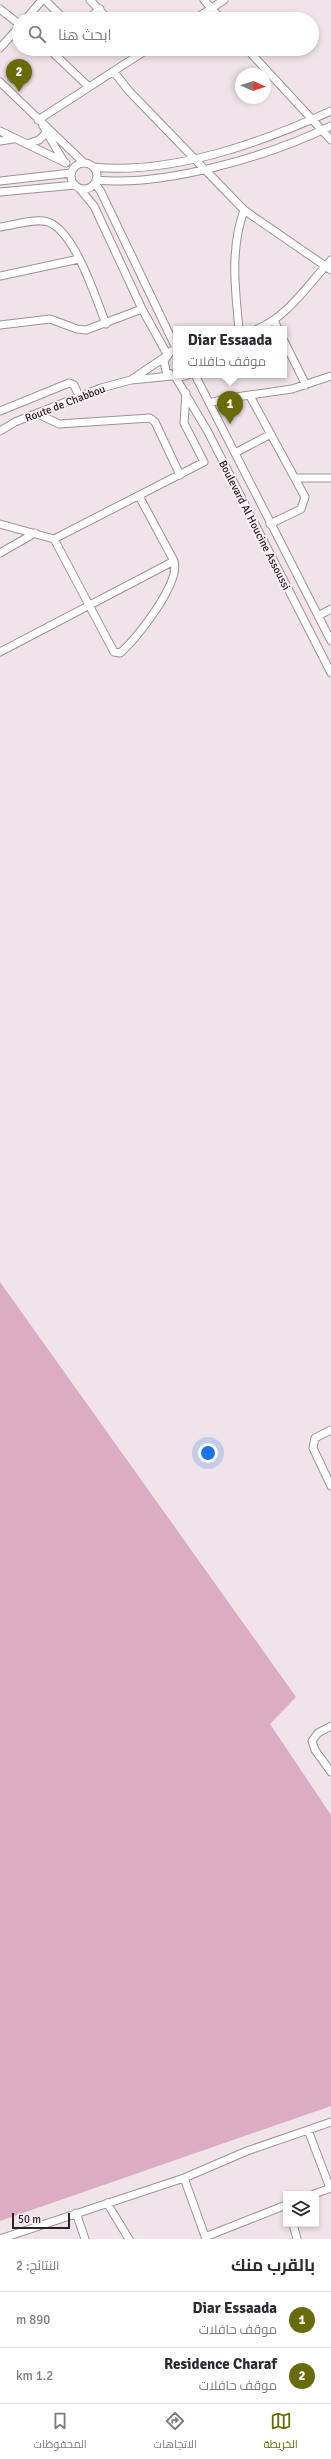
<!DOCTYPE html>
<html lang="ar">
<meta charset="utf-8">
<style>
:root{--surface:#fff;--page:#f2f2f3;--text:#2b2b33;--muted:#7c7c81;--line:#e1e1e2;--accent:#696a09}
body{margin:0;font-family:Signika,Cairo,sans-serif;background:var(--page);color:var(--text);direction:rtl}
.controls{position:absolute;right:12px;bottom:12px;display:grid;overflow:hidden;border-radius:0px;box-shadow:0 2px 6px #0003}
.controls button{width:36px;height:36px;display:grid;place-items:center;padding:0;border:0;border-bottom:1px solid var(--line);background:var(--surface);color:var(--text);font:20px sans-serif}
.compass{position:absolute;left:235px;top:68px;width:36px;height:36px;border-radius:50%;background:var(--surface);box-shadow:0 2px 6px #0003;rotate:93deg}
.scale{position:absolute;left:12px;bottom:10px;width:58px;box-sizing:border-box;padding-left:4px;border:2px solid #282325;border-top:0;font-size:11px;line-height:14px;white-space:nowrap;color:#282325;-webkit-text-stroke:3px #fef0f6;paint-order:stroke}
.you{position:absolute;left:208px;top:1453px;width:14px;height:14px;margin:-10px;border:3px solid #fff;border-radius:50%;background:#1a73e8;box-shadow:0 0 0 6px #1a73e833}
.badge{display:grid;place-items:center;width:26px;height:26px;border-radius:50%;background:var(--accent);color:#fff;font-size:13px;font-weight:700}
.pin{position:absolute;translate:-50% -33px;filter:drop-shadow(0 1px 2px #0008)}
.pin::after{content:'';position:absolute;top:21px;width:14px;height:12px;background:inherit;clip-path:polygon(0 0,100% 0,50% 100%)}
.popup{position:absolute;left:173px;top:326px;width:114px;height:52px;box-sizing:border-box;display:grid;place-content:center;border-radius:0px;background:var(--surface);filter:drop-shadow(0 1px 3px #0005);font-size:13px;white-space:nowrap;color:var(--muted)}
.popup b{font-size:15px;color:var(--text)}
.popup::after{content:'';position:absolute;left:50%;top:100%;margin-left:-8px;border:8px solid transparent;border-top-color:var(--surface)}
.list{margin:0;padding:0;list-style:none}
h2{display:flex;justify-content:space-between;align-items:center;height:52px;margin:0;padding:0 16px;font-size:17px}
h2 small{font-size:13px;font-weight:400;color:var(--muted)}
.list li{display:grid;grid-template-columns:26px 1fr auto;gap:12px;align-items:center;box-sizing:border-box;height:56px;padding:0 16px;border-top:1px solid var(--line)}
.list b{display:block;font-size:15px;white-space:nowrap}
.list p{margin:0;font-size:13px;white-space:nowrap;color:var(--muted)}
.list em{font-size:13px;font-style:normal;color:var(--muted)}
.icon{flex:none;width:22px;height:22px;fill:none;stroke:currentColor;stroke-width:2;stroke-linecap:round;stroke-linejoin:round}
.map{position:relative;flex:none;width:331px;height:2239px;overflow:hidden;direction:ltr}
.search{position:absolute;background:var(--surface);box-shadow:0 2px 6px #0003;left:12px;right:12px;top:12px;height:44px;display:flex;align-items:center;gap:10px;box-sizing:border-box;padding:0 14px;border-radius:22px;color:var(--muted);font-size:15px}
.sheet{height:164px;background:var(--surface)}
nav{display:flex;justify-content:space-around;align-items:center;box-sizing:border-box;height:56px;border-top:1px solid var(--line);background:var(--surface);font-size:11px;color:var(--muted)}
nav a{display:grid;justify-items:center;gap:2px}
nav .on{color:var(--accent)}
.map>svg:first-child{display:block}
</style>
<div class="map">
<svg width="331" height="2239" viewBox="0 0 331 2239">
<rect width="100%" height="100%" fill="#f0e3e9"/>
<!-- green -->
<path fill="#dbacc2" d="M0,1282L296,1697L270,1724L331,1815V2106L0,2221Z"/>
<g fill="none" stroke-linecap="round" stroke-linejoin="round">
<!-- minor casing -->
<g stroke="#9e9298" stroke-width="9">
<path id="minor" d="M45,0L64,19
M90,0L108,19
M204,0L221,19
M0,9L19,24
M26,19L42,0
M88,19L100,9
M195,19L224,0
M0,48L19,27
M49,49L89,87
M131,49L137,56
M247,49L331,140
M114,72L129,91L244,210L331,270
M0,82L84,163
M38,120L148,49
M43,126L64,162
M0,131L66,163
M0,141L13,139
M27,144L39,140L46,133
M71 176a13 13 0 1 1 26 0a13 13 0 1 1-26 0Z
M93,167C172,175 260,143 331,111
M96,180C165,187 269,156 331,126
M0,181L71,173
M95,183L101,192L176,348
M79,188L94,206L142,309L167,354
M0,192L75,185
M0,227C14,225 35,218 48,222C75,231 96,299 106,324
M0,276L79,259
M274,320L278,329
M0,325L50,319L77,329L86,330L142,309
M239,329C235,288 230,250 244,210
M257,329C288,317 309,283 331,260
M284,341L306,385
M171,351L164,361L166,371L176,378L188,375
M195,375L331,641
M176,378L208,432L331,673
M131,380L165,357
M250,396L305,497L301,509L270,524
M209,403L229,398L292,389L331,376
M0,411L69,383L74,385L79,396
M38,414L59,424L150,418L155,422L180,475
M0,431L15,422L101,388L131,380L172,376
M235,453L271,434
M296,478H331
M0,524L54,539L204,462L184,423L186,393
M54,539L114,652L120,653C137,639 181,582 174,561L139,496
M0,553L35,533
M318,616L331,609
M0,652L174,561
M331,1430L315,1438L313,1448L331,1486
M331,1726L318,1733L312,1741L315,1750L331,1772
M308,2130L330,2188
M184,2178L206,2239
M314,2194L331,2188
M107,2203L129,2239
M76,2213L85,2239
M293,2224L297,2239
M205,2237L286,2205
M0,2239L184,2178L247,2151L331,2122"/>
</g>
<!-- minor -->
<use href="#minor" stroke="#fff" stroke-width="7"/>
</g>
<g text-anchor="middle" stroke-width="3.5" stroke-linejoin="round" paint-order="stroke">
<!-- street labels -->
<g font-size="11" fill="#282325" stroke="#fef0f6">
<text transform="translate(65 403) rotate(-21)" y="4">Route de Chabbou</text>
<text transform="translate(255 525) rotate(63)" y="4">Boulevard Al Houcine Assoussi</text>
</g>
</g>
</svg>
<div class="controls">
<button><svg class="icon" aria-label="layers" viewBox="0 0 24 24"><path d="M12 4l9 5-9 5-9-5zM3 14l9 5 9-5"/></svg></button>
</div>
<svg class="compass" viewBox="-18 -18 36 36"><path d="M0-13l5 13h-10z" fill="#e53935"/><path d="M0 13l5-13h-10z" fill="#7c7c81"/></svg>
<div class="scale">50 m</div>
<div class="you"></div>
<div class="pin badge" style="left:230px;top:424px">1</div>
<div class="popup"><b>Diar Essaada</b>موقف حافلات</div>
<div class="pin badge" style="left:19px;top:92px">2</div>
<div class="search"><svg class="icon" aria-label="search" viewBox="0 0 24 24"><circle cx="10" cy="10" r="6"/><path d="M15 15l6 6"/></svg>ابحث هنا</div>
</div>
<section class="sheet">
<h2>بالقرب منك<small>النتائج: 2</small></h2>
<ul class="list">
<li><span class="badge">1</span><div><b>Diar Essaada</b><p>موقف حافلات</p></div><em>890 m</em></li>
<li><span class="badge">2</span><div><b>Residence Charaf</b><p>موقف حافلات</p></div><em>1.2 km</em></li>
</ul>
</section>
<nav>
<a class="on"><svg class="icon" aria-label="map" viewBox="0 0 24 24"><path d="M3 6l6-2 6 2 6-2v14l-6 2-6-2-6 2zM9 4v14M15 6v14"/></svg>الخريطة</a>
<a><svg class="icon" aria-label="directions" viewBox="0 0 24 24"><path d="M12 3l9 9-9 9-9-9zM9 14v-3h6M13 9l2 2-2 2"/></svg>الاتجاهات</a>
<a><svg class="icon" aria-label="saved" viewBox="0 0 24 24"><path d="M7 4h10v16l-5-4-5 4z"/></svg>المحفوظات</a>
</nav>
